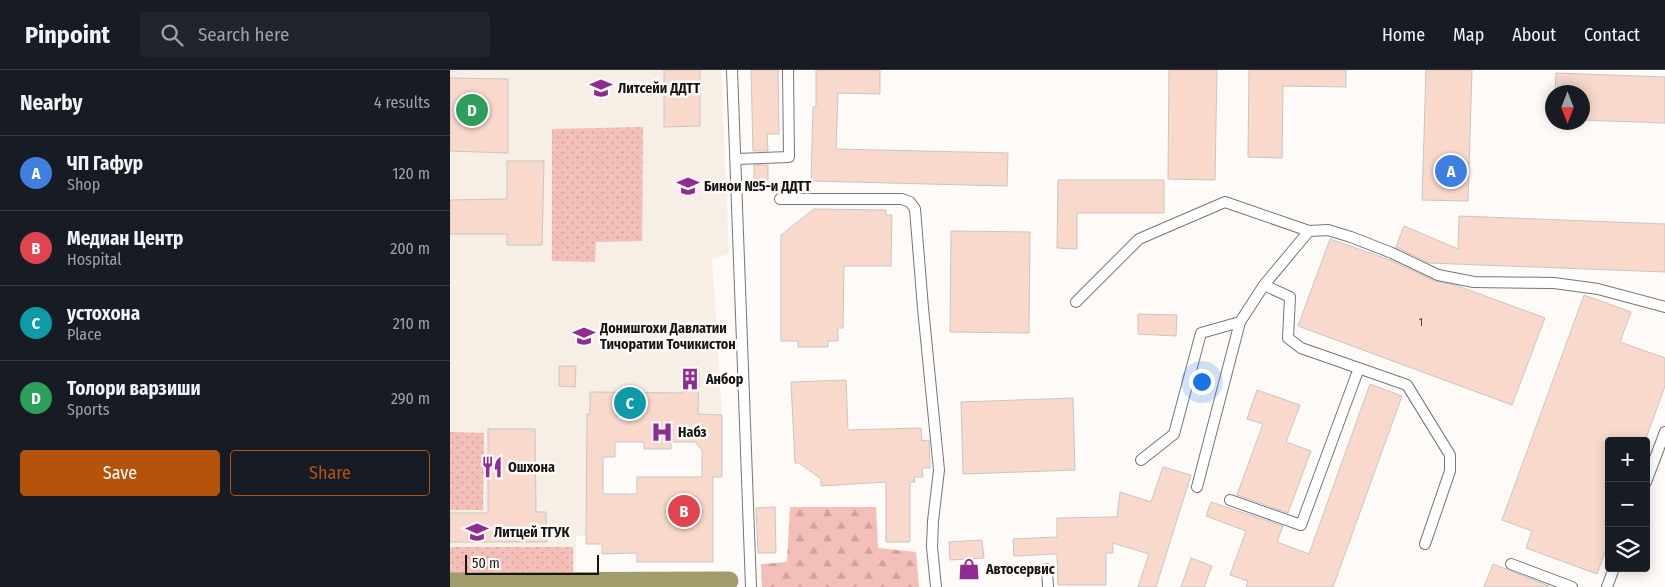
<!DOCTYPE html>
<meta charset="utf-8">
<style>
:root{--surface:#171b24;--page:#20242c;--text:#f1f3f6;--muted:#9ea1a6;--line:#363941;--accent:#b45309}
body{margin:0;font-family:"Fira Sans Condensed",sans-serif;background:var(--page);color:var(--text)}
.controls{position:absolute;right:15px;bottom:15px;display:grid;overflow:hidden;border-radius:5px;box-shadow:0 2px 12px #0003}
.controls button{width:45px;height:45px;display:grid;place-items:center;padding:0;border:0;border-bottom:1px solid var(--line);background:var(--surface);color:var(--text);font:25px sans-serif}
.compass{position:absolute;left:1095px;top:15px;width:45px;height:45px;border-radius:50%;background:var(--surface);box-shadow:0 2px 12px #0003;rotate:180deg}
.scale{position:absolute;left:15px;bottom:12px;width:134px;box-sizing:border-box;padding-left:5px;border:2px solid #161514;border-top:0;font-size:14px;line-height:18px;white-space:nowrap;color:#161514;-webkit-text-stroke:4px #fdfaf7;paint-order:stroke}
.you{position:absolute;left:751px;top:311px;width:18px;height:18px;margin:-12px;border:4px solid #fff;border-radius:50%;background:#1a73e8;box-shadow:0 0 0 8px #1a73e833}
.badge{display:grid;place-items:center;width:32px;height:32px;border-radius:50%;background:var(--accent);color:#fff;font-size:16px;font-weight:700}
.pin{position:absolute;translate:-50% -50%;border:2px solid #fff;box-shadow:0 1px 5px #0006}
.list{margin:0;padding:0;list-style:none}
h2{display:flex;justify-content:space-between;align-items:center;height:65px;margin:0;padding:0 20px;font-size:21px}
h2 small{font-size:16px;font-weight:400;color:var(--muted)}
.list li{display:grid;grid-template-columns:32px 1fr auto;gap:15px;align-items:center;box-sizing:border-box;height:75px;padding:0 20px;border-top:1px solid var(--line)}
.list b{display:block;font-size:19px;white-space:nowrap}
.list p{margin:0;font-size:16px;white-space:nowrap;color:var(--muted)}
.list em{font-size:16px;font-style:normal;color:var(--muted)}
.actions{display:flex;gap:10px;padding:15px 20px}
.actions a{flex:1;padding:11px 0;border:1px solid var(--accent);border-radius:5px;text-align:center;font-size:18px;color:var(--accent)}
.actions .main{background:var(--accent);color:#fff}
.icon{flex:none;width:28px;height:28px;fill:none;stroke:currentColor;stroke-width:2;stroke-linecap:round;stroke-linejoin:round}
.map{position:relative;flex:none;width:1215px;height:517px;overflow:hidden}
header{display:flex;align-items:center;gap:30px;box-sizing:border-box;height:70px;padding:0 25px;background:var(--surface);border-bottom:1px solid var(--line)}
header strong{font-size:24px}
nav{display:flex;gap:28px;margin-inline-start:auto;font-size:18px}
.search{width:350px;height:45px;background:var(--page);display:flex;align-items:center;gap:12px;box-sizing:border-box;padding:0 18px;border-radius:5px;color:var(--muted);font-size:19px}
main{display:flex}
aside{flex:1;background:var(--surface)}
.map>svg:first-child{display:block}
</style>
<header>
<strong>Pinpoint</strong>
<div class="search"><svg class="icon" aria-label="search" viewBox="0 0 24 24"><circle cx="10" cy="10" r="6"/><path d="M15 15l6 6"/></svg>Search here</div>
<nav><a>Home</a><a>Map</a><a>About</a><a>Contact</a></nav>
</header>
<main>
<aside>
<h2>Nearby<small>4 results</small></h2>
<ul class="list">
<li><span class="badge" style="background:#3f7fe0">A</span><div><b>ЧП Гафур</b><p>Shop</p></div><em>120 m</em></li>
<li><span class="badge" style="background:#e0444e">B</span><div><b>Медиан Центр</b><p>Hospital</p></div><em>200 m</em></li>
<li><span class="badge" style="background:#0f9aa8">C</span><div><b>устохона</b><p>Place</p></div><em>210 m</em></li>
<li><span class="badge" style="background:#2e9e5b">D</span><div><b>Толори варзиши</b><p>Sports</p></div><em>290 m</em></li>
</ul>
<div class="actions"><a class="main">Save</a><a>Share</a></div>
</aside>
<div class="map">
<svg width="1215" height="517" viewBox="0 0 1215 517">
<defs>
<pattern id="grass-dots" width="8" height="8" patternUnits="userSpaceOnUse" patternTransform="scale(1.25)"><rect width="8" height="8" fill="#f4beb9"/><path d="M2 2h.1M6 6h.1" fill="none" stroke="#d0a29e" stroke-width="1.8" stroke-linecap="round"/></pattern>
<pattern id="forest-firs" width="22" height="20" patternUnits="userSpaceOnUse" patternTransform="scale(1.25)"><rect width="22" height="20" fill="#f4beb9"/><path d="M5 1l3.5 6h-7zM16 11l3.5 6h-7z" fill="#d0a29e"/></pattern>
</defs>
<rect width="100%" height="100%" fill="#fdfaf7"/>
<!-- built -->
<path fill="#f7eee6" d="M0,0H271L279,184L262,189L272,344H138L136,466H126L125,517H0Z"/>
<!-- grass -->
<path fill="url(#grass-dots)" d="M193,57L192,171L146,172L145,192L102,191V59Z
M0,362L34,363L33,440H0Z
M0,477H123V517H0Z"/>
<!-- forest -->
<path fill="url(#forest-firs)" d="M340,437H426L428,478L466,482L469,517H312L311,494L337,492Z"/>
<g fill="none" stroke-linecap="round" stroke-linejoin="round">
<!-- canal -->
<path stroke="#a29c6d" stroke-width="19" d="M0,512L279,511"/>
</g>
<!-- building -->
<path fill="#f8d9cc" stroke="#c9c5c4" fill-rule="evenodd" d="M214,0H250V56L214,57Z
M301,0H328L329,64H317L318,81H303Z
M366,0H430V24L388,23L386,79L558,83L557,116L361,111L363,37H366Z
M719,0H767L765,110L718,109Z
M799,0H896V17L833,16L832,88L798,87Z
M976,0H1022L1018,131L972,130Z
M1106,3L1215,7V53L1132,50V22H1105Z
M0,8L58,9V83L0,81Z
M57,91H94L92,175H57V164H0V130L57,129Z
M304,95H318V110L304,109Z
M608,110H714V143H627V179L607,178Z
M364,139L436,140V145H442L441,196H394L393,258H388V271H378V277H348V271H331V165Z
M1009,146L1215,154V202L979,193L946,177L954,156L1008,179Z
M501,161L580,162L579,263L500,262Z
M880,169L940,190L985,211L1008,216L1095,248L1062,335L848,256Z
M1134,225L1181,242L1170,272L1215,288V316L1195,371H1159V472L1147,504L1076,478L1082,461L1052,450Z
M688,244L727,245L726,266L688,264Z
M109,296H126L125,317L109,316Z
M232,301H249L248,344L272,345V407H263V492H187V483L152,484V474H136L137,344H140V322L232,323ZM165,372H194V379H221V372H245L252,380V407H187V424H153V387H165Z
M396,310L398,360L471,358L472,371L479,370L480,398H472L473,407H464L465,412H460V472H436V412L371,416V409L349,393H345L341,312Z
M920,314L952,326L883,517H796L798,511L780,505L796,461L756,446L761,432L833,456L827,472L859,484Z
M807,320L850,335L836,372L861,381L838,443L787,425L813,354L797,349Z
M623,328L625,400L513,404L511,332Z
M38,359H85L86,442H96L97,472H0V443H38Z
M713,397L741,405L706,517H688L699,484L663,473V483H656V515H608L607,484L564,486L563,469L607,467V448L667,447L670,422L701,432Z
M325,437L326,483H308L306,438Z
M532,470L534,488L500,490L499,472Z
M741,488L762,496L754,517H731Z
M1043,494L1099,516V517H1034Z"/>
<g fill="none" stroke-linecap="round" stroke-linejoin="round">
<!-- service casing -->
<g stroke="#787674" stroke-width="12">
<path id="service" d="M282,0L301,517
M286,89L339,87L338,0
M330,129H452L460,132L465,139L473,238L489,400L483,451L482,477L486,517
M814,215L840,227L838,268L851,278L957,315L1000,385V401L975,474
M626,232L689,169L775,132L859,161
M691,390L724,364L751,263L790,252
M1196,412L1215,362
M747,417L790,252L814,215L859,161L878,160L901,167L942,183L988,205L1024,212L1104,213L1148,219L1215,237
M780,430L851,455L909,298
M1061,494L1122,517
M597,499L598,517
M1157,517L1164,498"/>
</g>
<!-- service -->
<use href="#service" stroke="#fff" stroke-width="10"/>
</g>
<!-- icons -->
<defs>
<g id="school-bare" transform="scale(1.725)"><path d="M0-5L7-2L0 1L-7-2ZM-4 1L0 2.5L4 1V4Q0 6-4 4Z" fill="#902b92" stroke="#fdfaf7" stroke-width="2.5" paint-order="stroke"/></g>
<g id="university-bare" transform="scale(1.725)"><path d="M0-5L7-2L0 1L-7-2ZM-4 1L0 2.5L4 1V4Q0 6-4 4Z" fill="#902b92" stroke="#fdfaf7" stroke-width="2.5" paint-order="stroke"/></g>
<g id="building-bare" transform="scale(1.725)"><path d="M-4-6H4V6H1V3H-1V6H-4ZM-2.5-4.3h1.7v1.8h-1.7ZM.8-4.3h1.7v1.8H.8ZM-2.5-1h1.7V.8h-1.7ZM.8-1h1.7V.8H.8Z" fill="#902b92" stroke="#fdfaf7" stroke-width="2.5" paint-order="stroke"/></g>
<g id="hospital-bare" transform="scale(1.725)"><path d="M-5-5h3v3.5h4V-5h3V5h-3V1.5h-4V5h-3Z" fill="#902b92" stroke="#fdfaf7" stroke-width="2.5" paint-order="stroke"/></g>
<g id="restaurant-bare" transform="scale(1.725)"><path d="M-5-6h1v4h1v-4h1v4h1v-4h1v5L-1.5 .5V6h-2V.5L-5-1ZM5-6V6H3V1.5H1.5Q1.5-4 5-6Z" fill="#902b92" stroke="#fdfaf7" stroke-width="2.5" paint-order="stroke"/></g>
<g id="shop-bare" transform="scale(1.725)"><path d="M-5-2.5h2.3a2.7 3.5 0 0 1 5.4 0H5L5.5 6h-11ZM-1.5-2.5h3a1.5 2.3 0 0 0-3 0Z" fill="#902b92" stroke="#fdfaf7" stroke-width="2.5" paint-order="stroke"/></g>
</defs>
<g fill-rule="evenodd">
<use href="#school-bare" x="151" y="18"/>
<use href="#university-bare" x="238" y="116"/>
<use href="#university-bare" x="134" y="266"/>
<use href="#building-bare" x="240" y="309"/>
<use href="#hospital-bare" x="212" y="362"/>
<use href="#restaurant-bare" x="42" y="397"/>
<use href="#university-bare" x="27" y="462"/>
<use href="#shop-bare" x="519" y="499"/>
</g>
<g text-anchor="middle" stroke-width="5" stroke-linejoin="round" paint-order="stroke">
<!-- number labels -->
<g font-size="11" fill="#4e4642">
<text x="971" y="256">1</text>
</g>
<!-- poi labels -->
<g font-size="14" font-weight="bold" fill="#161514" stroke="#fdfaf7" text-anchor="start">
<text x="168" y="23">Литсейи ДДТТ</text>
<text x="254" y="121">Бинои №5-и ДДТТ</text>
<text x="150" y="263">Донишгохи Давлатии<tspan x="150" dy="16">Тичоратии Точикистон</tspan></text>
<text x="256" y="314">Анбор</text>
<text x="228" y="367">Набз</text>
<text x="58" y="402">Ошхона</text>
<text x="44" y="467">Литцей ТГУК</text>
<text x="536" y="504">Автосервис</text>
</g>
</g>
</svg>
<div class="controls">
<button>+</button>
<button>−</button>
<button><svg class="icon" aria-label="layers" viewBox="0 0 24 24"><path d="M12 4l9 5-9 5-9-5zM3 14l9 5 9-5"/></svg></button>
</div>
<svg class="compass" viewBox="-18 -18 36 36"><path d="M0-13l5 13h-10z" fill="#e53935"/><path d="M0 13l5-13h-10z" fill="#9ea1a6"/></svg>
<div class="scale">50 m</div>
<div class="you"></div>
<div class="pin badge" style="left:1001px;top:101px;background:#3f7fe0">A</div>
<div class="pin badge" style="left:234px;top:441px;background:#e0444e">B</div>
<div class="pin badge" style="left:180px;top:333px;background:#0f9aa8">C</div>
<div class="pin badge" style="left:22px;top:40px;background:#2e9e5b">D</div>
</div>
</main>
